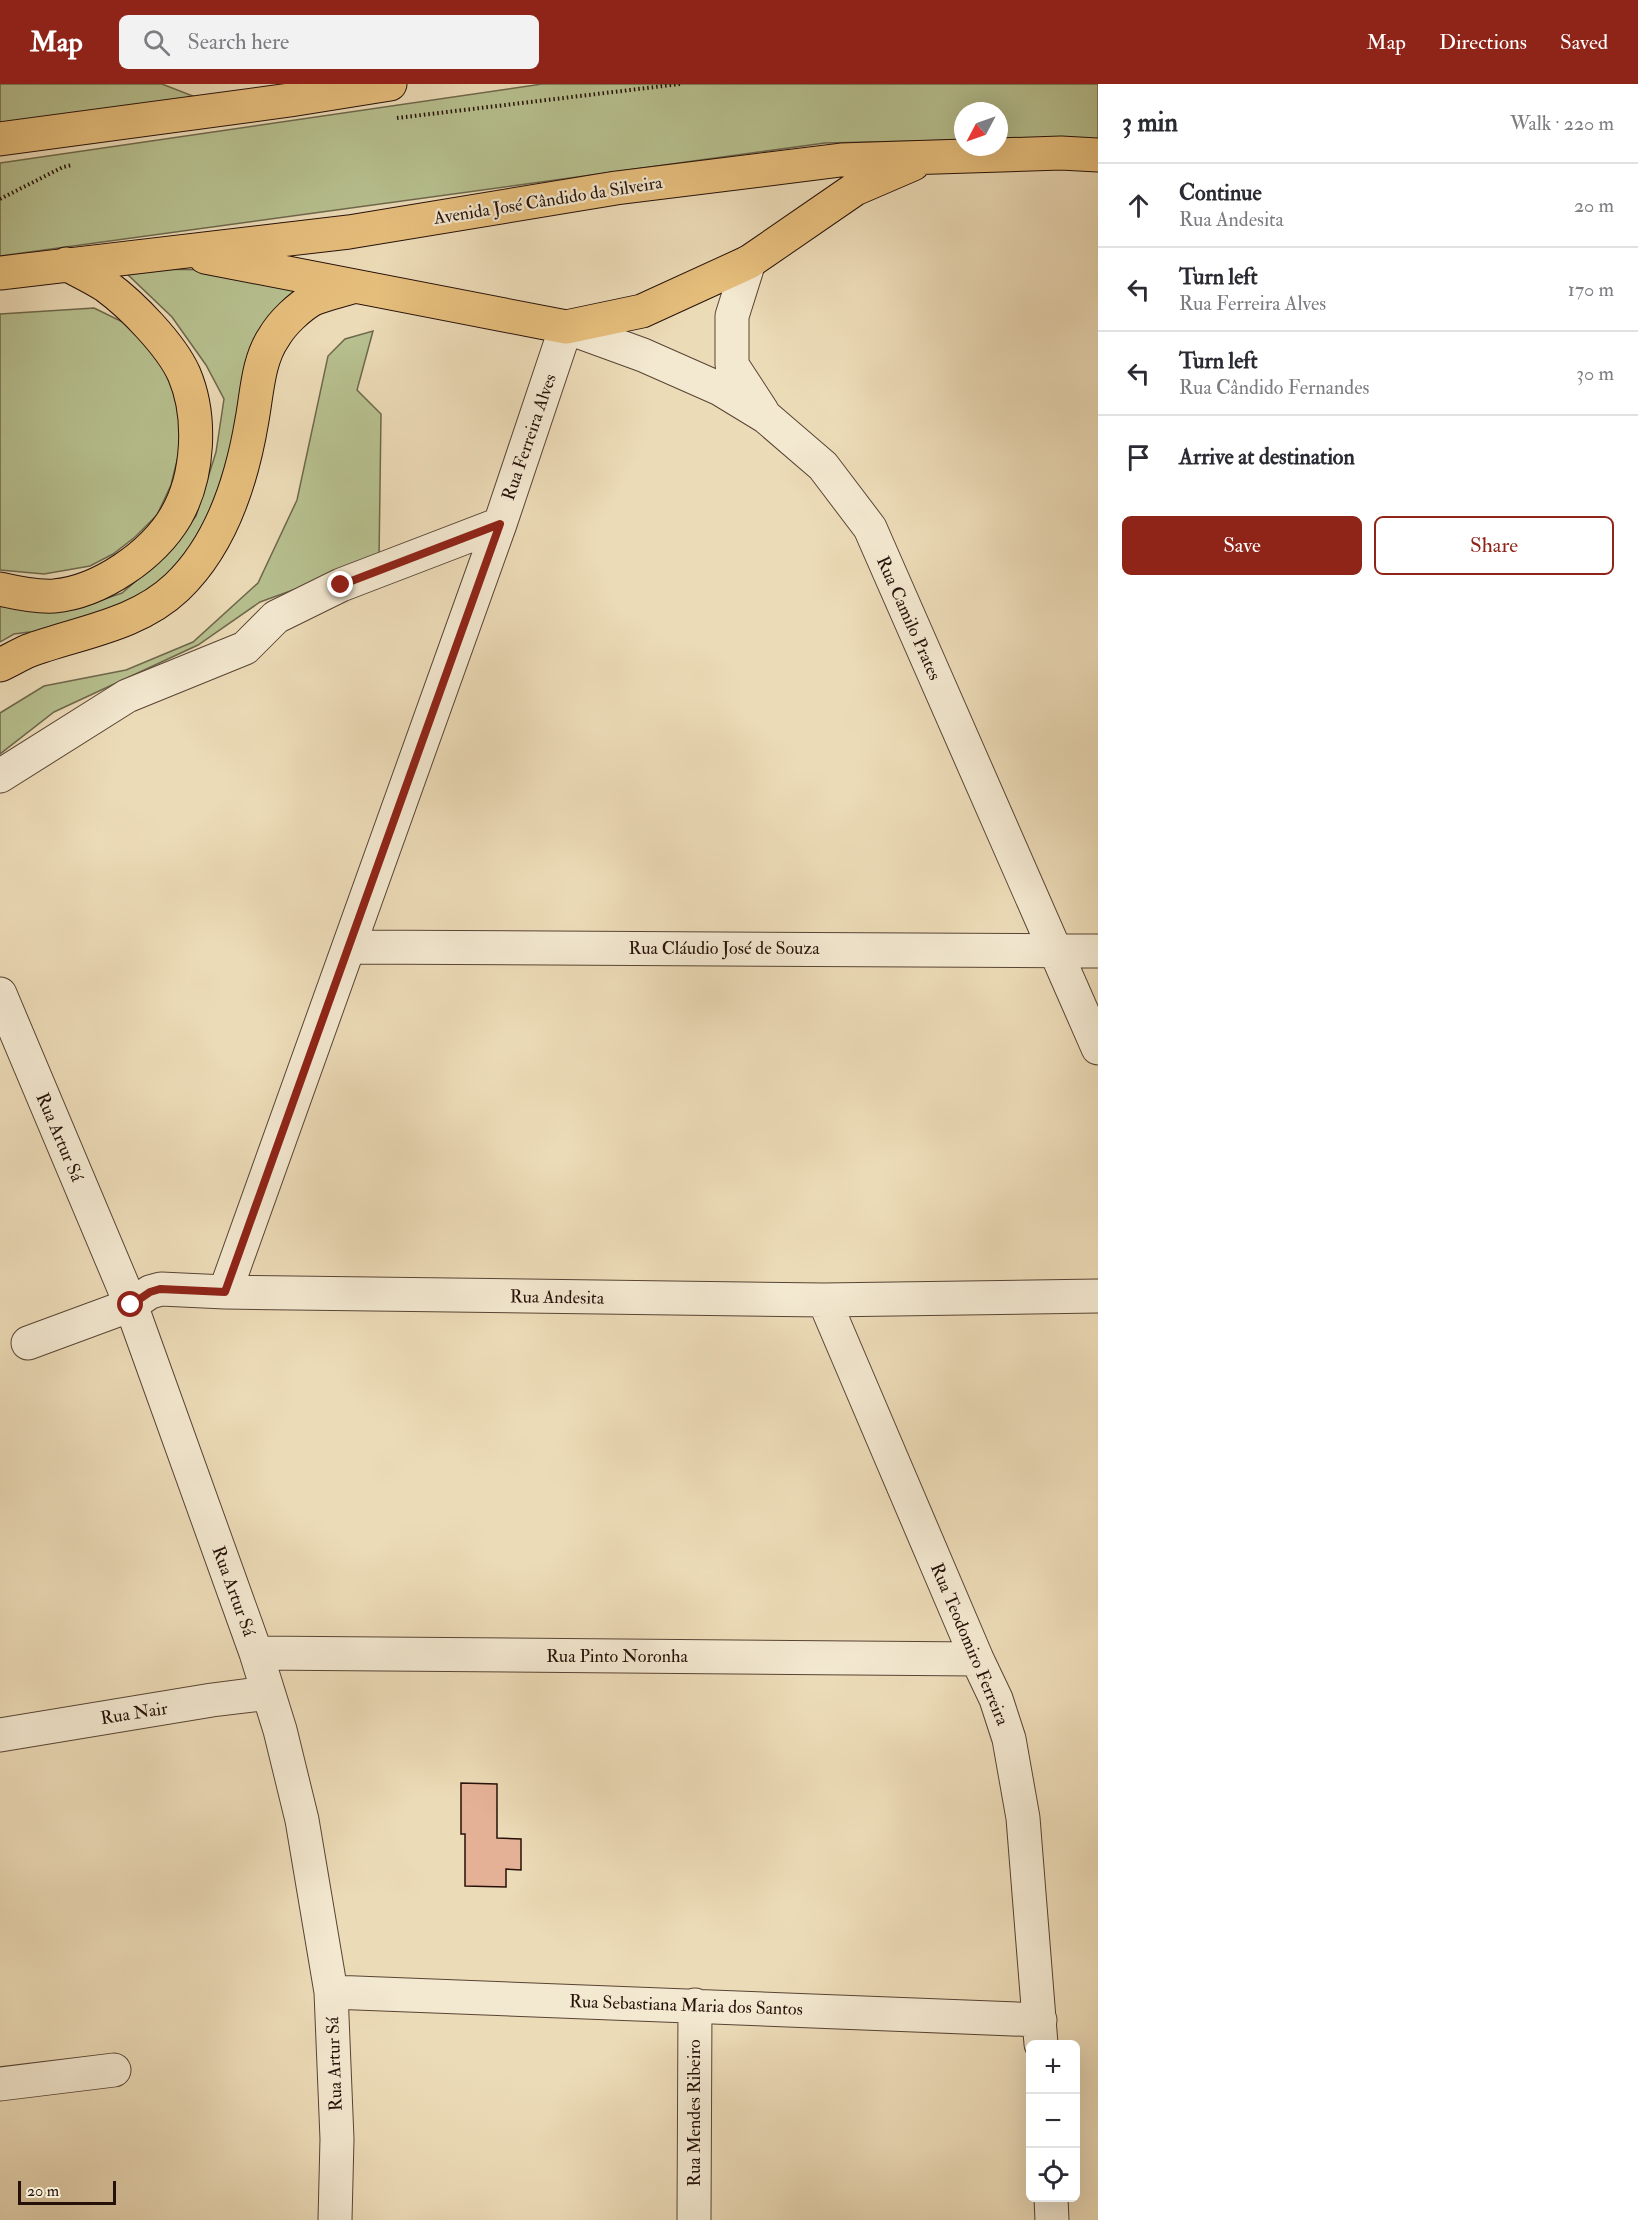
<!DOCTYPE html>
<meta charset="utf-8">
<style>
:root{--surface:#fff;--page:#f2f2f3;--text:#2b2b33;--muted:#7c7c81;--line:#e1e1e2;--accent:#8f2418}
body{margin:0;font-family:"IM FELL Double Pica",serif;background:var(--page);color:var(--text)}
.controls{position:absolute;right:18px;bottom:18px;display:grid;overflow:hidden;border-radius:9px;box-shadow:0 6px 24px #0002}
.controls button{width:54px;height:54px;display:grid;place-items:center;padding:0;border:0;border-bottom:2px solid var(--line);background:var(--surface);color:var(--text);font:30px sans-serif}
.compass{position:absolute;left:954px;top:18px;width:54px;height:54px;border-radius:50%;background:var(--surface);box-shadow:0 6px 24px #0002;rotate:229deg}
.scale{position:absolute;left:18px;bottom:15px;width:98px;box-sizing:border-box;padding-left:6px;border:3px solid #261109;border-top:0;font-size:16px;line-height:21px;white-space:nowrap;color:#261109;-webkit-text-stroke:4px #f3e8d0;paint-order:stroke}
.stop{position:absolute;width:18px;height:18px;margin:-14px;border:4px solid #8f2418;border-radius:50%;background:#fff}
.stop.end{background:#8f2418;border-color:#fff;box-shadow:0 2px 6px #0008}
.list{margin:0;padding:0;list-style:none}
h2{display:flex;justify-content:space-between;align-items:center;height:78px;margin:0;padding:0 24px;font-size:26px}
h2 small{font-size:20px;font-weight:400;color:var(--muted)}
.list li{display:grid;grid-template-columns:39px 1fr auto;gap:18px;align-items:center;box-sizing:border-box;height:84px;padding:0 24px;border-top:2px solid var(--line)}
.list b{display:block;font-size:22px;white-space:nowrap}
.list p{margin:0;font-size:20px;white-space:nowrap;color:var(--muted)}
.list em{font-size:20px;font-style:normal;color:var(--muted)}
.actions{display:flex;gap:12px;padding:18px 24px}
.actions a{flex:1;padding:14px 0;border:2px solid var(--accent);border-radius:9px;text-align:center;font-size:21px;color:var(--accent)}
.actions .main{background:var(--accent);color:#fff}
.icon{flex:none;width:33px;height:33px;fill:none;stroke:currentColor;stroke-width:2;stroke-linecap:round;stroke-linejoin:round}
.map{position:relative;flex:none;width:1098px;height:2136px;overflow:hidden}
header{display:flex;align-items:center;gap:36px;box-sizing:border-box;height:84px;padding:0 30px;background:var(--accent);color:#fff}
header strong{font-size:28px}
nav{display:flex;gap:33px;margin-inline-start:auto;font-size:21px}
.search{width:420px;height:54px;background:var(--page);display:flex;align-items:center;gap:15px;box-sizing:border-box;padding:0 21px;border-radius:9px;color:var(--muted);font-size:22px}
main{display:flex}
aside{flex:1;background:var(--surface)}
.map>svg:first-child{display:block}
</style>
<header>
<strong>Map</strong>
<div class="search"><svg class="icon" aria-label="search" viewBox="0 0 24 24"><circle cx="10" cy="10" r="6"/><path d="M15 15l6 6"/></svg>Search here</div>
<nav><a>Map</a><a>Directions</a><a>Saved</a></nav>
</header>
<main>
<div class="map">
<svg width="1098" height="2136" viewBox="0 0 1098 2136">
<rect width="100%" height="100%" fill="#ecdbb7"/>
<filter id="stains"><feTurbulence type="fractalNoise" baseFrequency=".00333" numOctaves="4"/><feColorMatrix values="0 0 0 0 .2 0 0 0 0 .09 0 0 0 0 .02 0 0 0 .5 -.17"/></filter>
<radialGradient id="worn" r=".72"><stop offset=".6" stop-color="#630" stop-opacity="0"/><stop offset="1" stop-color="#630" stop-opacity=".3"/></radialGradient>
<!-- green -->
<path fill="#b7c08f" stroke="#6e684c" stroke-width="1.5" d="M0,0H162L203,16L0,40Z
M542,0H1098V55H999V27H963V56L825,59L0,172V79Z
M147,185L221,186L310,207L233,370L201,452L142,518L45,546L14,550L0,558V518L81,523L122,509L169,468L196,432L216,368L224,315L206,281L172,233L124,187Z
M94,224L129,241L158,273L180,315V364L171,401L157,431L135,453L113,470L90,482L44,490L0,486V230Z
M373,247L357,306L381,330L379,475L260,518L198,561L54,628L0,670V629L44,602L126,586L193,558L258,499L297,416L328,272L345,255Z"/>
<!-- building -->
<path fill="#e5b196" stroke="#261109" stroke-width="1.5" d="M461,1699L497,1700V1754L521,1755V1786L506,1785V1803L465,1802V1750H461Z"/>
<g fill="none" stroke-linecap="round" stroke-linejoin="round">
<!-- minor casing -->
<g stroke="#584434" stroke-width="35">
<path id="minor" d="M749,178L732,232V281L762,327
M0,692L127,612L245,564L276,533L341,501L500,440
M350,863L1098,867
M0,910L131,1221L256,1569L280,1646L302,1736L331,1908L337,2055L335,2136
M225,1208L500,440L566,243L643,271L720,305L766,333L823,382L870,444L1098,964
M824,1216L977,1575L996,1615L1009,1655L1023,1734L1041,1960
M28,1259L131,1221L150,1208L161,1205L225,1208L824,1216L1098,1212
M256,1569L977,1575
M0,1651L212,1616L268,1609
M331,1908L1040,1936
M0,2000L114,1986
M1051,2114L1052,2136
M694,2136L695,1921"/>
</g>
<!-- major casing -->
<g stroke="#261109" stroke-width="35">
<path id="major" d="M0,55L290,16L390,0
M205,173L566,243L642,227L749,178L855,105L913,80
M0,189L349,148L616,104L841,76L1061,69L1098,71
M0,505C17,509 37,513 54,512C100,508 153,471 176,432C199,392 202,332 184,290C171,261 132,221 106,202C94,194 79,187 66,180
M0,581C9,577 19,571 28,567C79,548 136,542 177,503C222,460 242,396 252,336C257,309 258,276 274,253C282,239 299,223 313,215C325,210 339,207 352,203"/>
</g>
<!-- path -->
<path stroke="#261109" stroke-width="4" stroke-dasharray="1.5 3" stroke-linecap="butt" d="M397,34L680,0
M0,115L63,83L72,81"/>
<!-- minor -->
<use href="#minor" stroke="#f3e8d0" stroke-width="33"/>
<!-- major -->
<use href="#major" stroke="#e6be7c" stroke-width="33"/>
</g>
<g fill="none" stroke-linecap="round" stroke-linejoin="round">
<!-- route -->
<path stroke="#8f2418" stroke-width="8" d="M131,1221L150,1208L160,1205L225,1208L500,440L341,501"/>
</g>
<g text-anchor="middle" stroke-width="4.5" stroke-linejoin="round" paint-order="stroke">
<!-- street labels -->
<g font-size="18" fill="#261109" stroke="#f3e8d0">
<text transform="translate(548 116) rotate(-9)" y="6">Avenida José Cândido da Silveira</text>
<text transform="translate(529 353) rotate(-71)" y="6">Rua Ferreira Alves</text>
<text transform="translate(909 534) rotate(66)" y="6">Rua Camilo Prates</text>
<text x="724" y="870">Rua Cláudio José de Souza</text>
<text transform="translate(60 1053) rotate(67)" y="6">Rua Artur Sá</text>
<text transform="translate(557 1213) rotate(1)" y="6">Rua Andesita</text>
<text transform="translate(234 1507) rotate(70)" y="6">Rua Artur Sá</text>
<text transform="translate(970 1560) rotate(67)" y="6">Rua Teodomiro Ferreira</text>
<text x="617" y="1578">Rua Pinto Noronha</text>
<text transform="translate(134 1629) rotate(-9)" y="6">Rua Nair</text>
<text transform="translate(686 1921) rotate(2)" y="6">Rua Sebastiana Maria dos Santos</text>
<text transform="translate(334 1980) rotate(-92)" y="6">Rua Artur Sá</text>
<text transform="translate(694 2029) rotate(-90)" y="6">Rua Mendes Ribeiro</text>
</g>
</g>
<rect width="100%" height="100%" filter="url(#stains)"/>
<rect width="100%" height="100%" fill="url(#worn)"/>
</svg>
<div class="controls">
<button>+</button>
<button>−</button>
<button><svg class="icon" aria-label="locate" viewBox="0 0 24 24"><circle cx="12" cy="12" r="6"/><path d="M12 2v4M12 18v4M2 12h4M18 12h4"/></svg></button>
</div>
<svg class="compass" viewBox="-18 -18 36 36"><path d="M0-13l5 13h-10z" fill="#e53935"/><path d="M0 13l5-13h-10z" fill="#7c7c81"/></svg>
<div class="scale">20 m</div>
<div class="stop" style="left:131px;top:1221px"></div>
<div class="stop end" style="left:341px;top:501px"></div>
</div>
<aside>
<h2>3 min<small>Walk · 220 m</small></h2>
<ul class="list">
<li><svg class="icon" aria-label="ahead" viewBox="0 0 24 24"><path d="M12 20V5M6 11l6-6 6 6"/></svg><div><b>Continue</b><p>Rua Andesita</p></div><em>20 m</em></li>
<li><svg class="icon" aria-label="left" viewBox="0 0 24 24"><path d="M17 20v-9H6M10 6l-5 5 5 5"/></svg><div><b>Turn left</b><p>Rua Ferreira Alves</p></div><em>170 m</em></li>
<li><svg class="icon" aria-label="left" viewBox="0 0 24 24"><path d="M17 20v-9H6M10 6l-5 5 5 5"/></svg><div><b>Turn left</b><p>Rua Cândido Fernandes</p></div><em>30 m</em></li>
<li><svg class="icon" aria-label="arrive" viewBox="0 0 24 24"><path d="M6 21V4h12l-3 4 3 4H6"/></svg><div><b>Arrive at destination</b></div></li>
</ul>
<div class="actions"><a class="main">Save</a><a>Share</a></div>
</aside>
</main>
